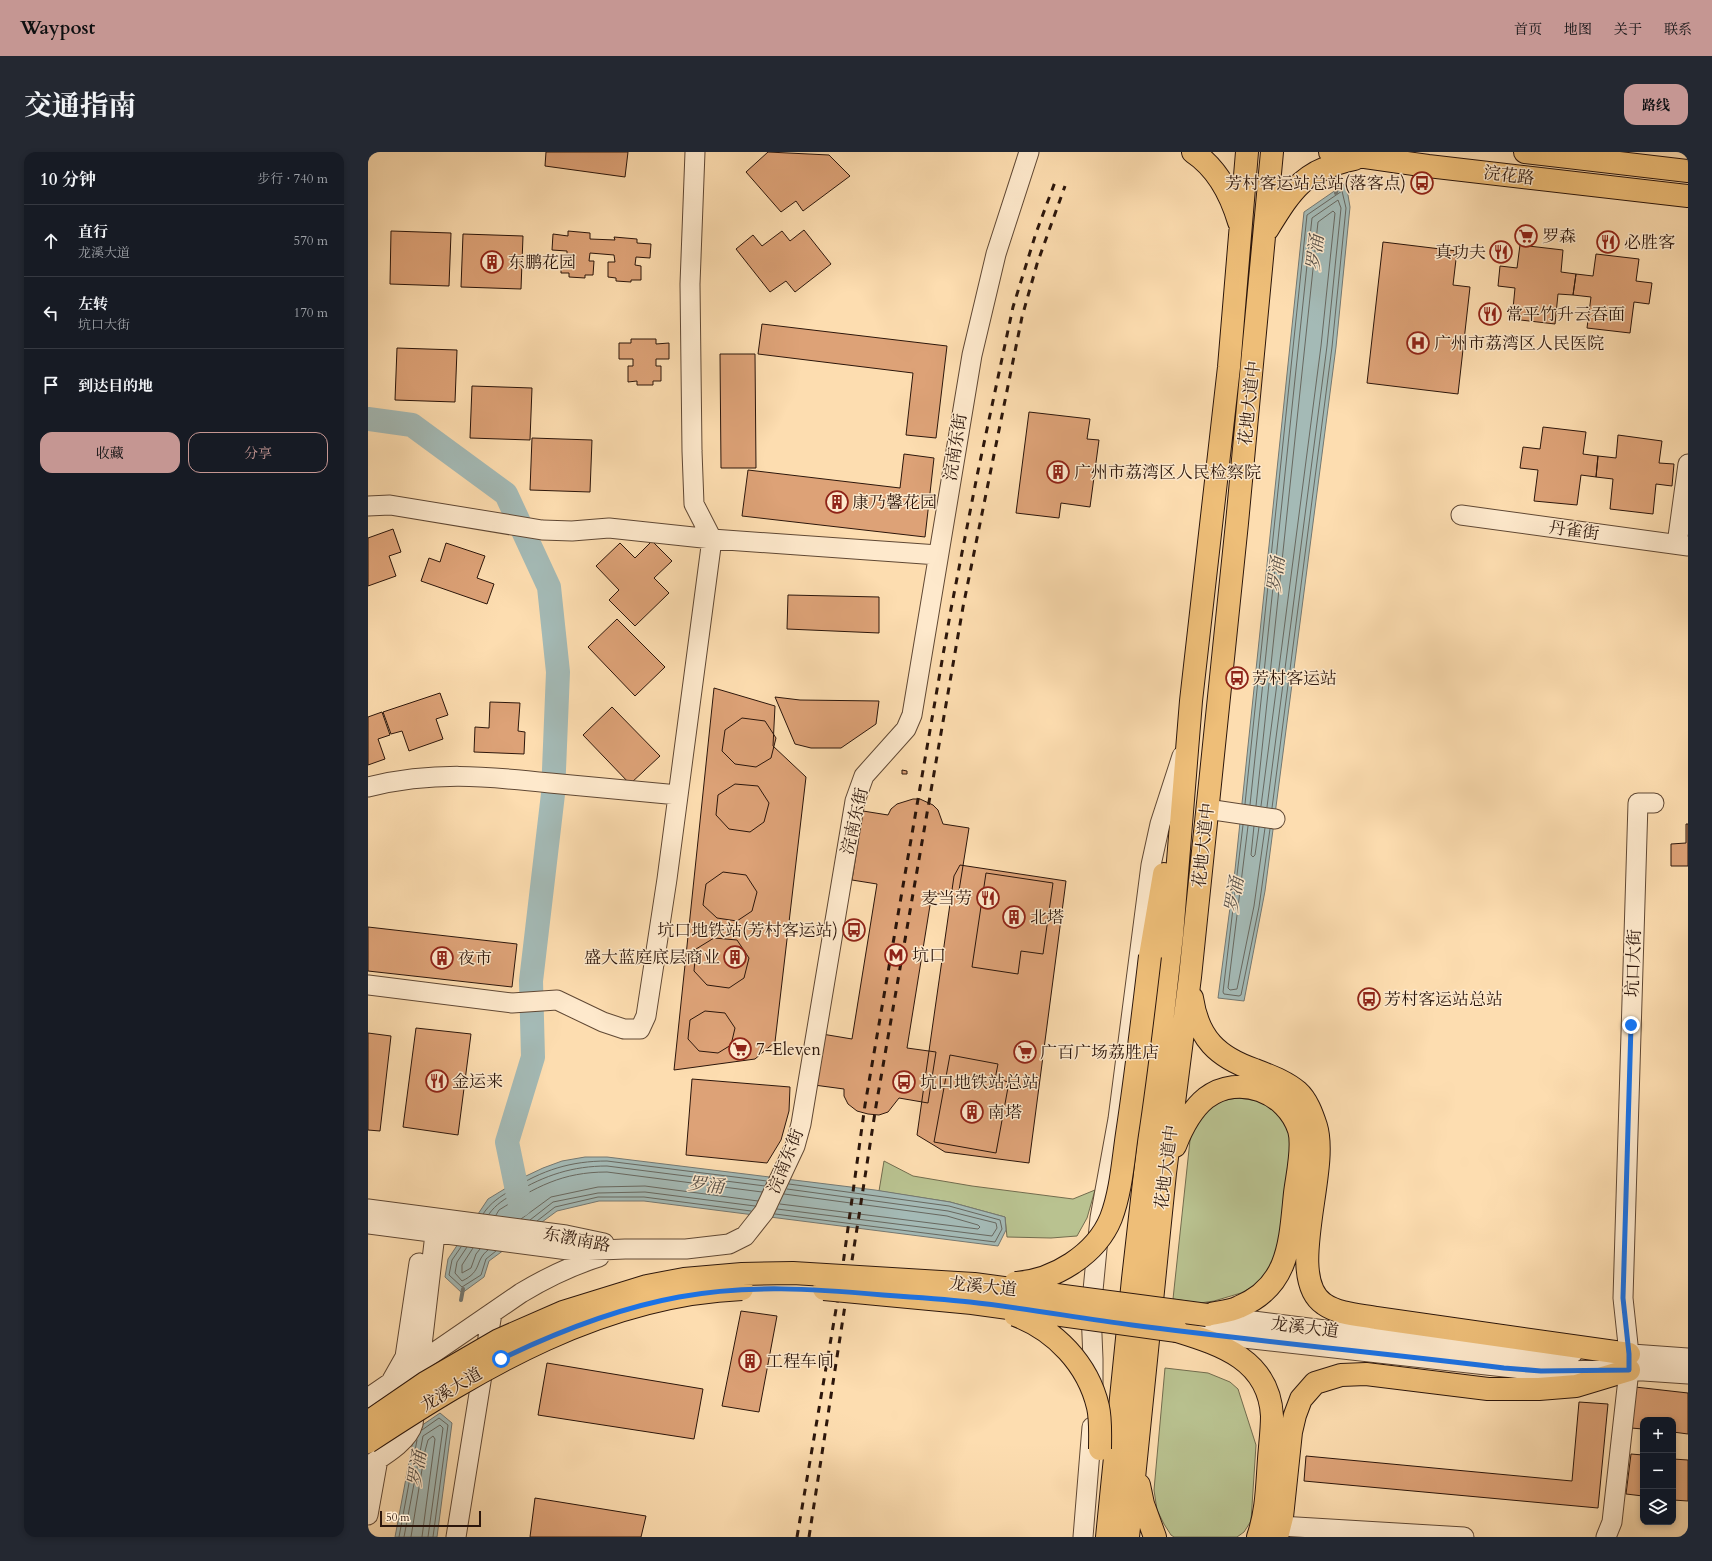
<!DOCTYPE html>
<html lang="zh">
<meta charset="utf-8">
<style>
:root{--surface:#171b24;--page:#242831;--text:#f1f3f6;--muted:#9ea1a6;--line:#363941;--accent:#c59692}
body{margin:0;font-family:Cardo,"Noto Serif SC",serif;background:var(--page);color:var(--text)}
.controls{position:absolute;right:12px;bottom:12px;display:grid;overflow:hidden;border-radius:8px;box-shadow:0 2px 6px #0003}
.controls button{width:36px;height:36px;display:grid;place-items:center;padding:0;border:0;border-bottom:1px solid var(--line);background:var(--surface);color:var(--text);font:20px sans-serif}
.scale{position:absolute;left:12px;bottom:10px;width:101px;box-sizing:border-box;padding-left:4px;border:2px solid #2c160b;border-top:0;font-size:11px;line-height:14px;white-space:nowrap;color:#2c160b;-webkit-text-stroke:3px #fee9cc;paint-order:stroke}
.stop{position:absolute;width:12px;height:12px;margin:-9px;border:3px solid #1a73e8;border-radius:50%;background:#fff}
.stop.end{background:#1a73e8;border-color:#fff;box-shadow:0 1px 4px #0008}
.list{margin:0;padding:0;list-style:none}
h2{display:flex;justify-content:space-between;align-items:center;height:52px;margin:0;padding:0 16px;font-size:17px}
h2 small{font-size:13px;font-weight:400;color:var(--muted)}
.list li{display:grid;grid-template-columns:26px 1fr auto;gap:12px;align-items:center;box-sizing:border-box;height:72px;padding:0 16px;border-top:1px solid var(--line)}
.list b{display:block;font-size:15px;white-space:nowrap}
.list p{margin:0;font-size:13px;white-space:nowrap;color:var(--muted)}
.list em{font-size:13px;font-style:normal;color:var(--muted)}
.actions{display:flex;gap:8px;padding:12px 16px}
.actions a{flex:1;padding:9px 0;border:1px solid var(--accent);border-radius:12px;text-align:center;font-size:14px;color:var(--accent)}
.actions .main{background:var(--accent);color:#111}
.icon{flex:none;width:22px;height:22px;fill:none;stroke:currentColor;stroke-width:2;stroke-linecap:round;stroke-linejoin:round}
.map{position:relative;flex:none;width:1320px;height:1385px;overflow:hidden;border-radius:12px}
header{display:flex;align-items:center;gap:24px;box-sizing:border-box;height:56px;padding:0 20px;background:var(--accent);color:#111}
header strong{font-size:19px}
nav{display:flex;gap:22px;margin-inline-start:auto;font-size:14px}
.intro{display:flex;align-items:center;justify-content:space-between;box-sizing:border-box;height:96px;padding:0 24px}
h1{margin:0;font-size:28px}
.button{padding:10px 18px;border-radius:12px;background:var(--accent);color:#111;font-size:14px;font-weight:700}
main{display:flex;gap:24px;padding:0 24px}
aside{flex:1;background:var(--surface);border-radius:12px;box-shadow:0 2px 6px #0003}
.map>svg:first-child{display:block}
</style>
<header>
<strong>Waypost</strong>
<nav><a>首页</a><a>地图</a><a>关于</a><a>联系</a></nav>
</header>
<div class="intro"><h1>交通指南</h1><a class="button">路线</a></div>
<main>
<aside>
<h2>10 分钟<small>步行 · 740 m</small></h2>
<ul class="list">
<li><svg class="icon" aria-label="ahead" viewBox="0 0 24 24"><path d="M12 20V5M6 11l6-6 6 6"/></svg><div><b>直行</b><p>龙溪大道</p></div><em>570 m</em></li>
<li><svg class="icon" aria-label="left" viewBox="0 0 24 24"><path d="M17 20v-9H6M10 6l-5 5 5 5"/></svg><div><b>左转</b><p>坑口大街</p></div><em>170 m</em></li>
<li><svg class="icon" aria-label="arrive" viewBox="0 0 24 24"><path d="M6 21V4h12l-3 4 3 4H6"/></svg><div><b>到达目的地</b></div></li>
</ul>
<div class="actions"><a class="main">收藏</a><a>分享</a></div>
</aside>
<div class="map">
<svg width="1320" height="1385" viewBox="0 0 1320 1385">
<rect width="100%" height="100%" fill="#fdddb0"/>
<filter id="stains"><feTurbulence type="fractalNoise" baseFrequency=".005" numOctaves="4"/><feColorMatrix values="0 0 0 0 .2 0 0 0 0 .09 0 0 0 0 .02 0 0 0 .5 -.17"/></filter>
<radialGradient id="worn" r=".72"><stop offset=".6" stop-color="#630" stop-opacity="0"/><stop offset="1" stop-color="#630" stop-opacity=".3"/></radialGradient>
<!-- green -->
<path fill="#b9c290" stroke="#726c4e" d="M870,946L891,949L908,959L921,973L925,991L911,1098L897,1124L888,1133L873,1141L846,1149L832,1151L805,1147L823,979C837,954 842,950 870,946Z
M516,1009L545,1024L604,1034L705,1047L727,1038L719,1066L709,1084L683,1086L639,1085L637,1065L582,1050L511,1039Z
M797,1216L840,1221L862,1230L870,1237L888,1293L883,1369L876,1380L869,1385H806L803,1383L796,1372L789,1358L786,1338Z"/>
<!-- water -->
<path fill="#a4bab6" stroke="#747872" d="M978,31L982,55L968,195L897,739L876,849L850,846L867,718L936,60Z
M217,1005H239L507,1038L582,1050L637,1065L638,1078L630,1094L276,1049H231L189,1059L121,1109L116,1125L94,1141L77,1125L80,1107L120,1047L158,1024L175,1016L194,1009Z
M72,1261L84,1271L69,1385H27L47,1278Z"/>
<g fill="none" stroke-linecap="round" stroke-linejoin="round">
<!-- shore -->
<path stroke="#686860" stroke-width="1" d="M877,652L939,63L974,39L978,56L964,195L904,656
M882,653L944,66L970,48L973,56L959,194L899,655
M888,654L950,70L965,59L967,61L953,194L893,654
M875,673L855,840L856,842L871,844L873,843L891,755L902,677
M880,674L860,836L862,838L869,837L886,754L897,676
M886,674L883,703L885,705L887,703L891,675
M412,1052L610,1077L612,1075L610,1073L579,1064L416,1042
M409,1057L624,1084L629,1076L628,1071L580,1059L419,1037
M115,1062C123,1050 132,1045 143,1038C174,1018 203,1009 239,1009L399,1029
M121,1062C128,1052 137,1047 147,1041C177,1023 205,1014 239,1014L397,1034
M407,1062L627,1090L634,1077L632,1068L581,1054L421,1032
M128,1063L131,1058C168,1035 194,1020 239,1020L394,1040
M153,1067L183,1045L230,1035L277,1034L390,1049
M162,1068L185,1050L230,1041L277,1040L387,1054
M169,1069L187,1055L230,1045H276L383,1059
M93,1095L84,1108L81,1123L94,1135L113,1123L118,1107L128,1099
M99,1095L89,1110L87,1121L94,1129C115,1119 106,1109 120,1098
M105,1096L94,1113V1121L103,1116L108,1102L112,1097
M54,1278L71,1266L80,1273L65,1385
M31,1385L49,1288
M36,1385L55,1284L72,1273L75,1276L60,1385
M43,1385L57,1299L60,1288L65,1284L67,1287L54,1385"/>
<!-- stream -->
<path stroke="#747872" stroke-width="4" d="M968,41L971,18
M93,1148L95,1137"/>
<!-- river -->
<path stroke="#a4bab6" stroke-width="24" d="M0,267L44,273L138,342L181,435L190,520L185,642L163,829L165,905L139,990L152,1053"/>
</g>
<!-- building -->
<path fill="#dda277" stroke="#2c160b" d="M178,0H260L257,25L177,14Z
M400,0L461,3L482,24L435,59L428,49L413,60L378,20Z
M436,78L463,112L427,140L418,129L402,140L368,97L385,83L394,94L414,79L422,89Z
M23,79L83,81L81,134L22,132Z
M200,79L222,81V87L247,88L246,85L269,87V91L283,92L282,106L268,105L267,113L273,114V128H263V130L248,129V126L240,125V110H247L246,103L222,101L221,109H226L225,123H217V126L201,125V121H193V106H199V99L184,98L185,82L200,84Z
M95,82L155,84L153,137L93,135Z
M1015,90L1089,99L1085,133L1102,135L1090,242L999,231Z
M1152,93L1195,98L1193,120L1208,122L1205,143L1190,142L1187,172L1144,167L1147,136L1130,134L1132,114L1149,116Z
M1228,102L1271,107L1268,129L1284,131L1281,152L1266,150L1262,181L1219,176L1223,145L1205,143L1208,122L1225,124Z
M394,172L579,194L568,286L538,283L545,221L390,202Z
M263,187H288V192L301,191V207H288V214H293V229H285V233H269V229L260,230V214H265V207H251V191H263Z
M29,196L89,198L87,250L27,248Z
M352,202H387L388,316H353Z
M104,234L164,236L162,288L102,286Z
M661,260L722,267L719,287L731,288L722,355L693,351L691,366L648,361Z
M1175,275L1218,280L1215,302L1230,304L1228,325L1213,323L1209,353L1166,349L1170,318L1152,316L1155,295L1172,297Z
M1250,283L1294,289L1291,311L1306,312L1304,334L1288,332L1285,362L1242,357L1245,327L1228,325L1230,304L1248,306Z
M164,286L224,288L222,340L162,338Z
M536,302L566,306L557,385L374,364L380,318L532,336Z
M25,377L33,400L21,404L28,424L0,434V386Z
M284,389L304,409L286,426L301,441L267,474L241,448L251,438L228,414L252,391L267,406Z
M78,391L117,404L109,426L126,432L119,452L53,429L61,406L72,410Z
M420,443L511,445V481L419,477Z
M249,467L297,515L267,544L220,495Z
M346,536L407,554L405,594L438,625L407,890L387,907L306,918Z
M72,541L80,563L68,567L75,587L41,599L34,579L23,582L15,560Z
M407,545L432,548L511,549L508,572L473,596H443L427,592Z
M122,550L152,551L150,579L157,580L156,602L106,600L107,575L121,576Z
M244,555L292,604L262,632L215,583Z
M14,560L22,583L10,587L17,607L0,613V565Z
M374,566L397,569L408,586L403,606L388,615L367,612L354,599L357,578Z
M534,618L539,619V622H534Z
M367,632L390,634L401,651L396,670L382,680L361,677L348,663L350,643Z
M545,647H552L565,653L570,658L575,672L601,676L590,745L564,741L539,896L568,900L560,951L531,946L520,960L511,963L500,962L489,959L480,952L476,944V937L446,933L454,882L484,887L509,732L484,728L495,659L520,663L523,657L529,652Z
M1318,672H1320V714H1303V692L1318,691Z
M592,713L698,729L661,1011L577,1000L549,983L586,724Z
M355,720L378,723L389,740L384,759L369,769L349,766L335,753L338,732Z
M618,721L685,731L675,802L653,799L650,822L604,815Z
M0,775L149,792L144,835L0,819Z
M346,786L369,788L381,806L376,826L361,836L339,833L326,819L328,797Z
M337,859L357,861L367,876L363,893L350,901L331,899L320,887L322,868Z
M48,876L103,882L90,983L35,975Z
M0,881L23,884L12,979L0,978Z
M582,903L630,912L627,927L641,930L628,1001L566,990Z
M324,927L422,935L421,959L413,988L399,1011L318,1003Z
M373,1159L409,1164L391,1260L354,1254Z
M179,1211L335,1237L326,1287L170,1263Z
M1267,1235L1320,1241V1282L1305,1280V1268H1275V1277L1263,1276Z
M1211,1250L1240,1252L1230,1356L936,1329L938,1304L1204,1329Z
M1263,1302L1275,1303V1344L1258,1342Z
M1305,1307L1320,1308V1349L1305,1348Z
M167,1346L278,1364L273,1385H162Z"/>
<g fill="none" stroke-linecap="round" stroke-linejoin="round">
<!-- minor casing -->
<g stroke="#604834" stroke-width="21">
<path id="minor" d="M0,354L22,353L174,378L204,379L241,376L344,387L570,403
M1093,363L1320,394
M1309,392L1320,312
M0,635C66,619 116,624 182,631C225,635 268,639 310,643
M839,657L907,667
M0,833L144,851L189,848L235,870L256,877H272L278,864L299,727L344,387L326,352L324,299L322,132L327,0
M0,1057L198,1083L236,1091
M0,1072L208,1099L257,1097H318L361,1092L377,1084L396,1060L427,994L433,972L487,649L496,624L538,577L544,563L604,203L628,102L661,0
M846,1164L1133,1200L1205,1201
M831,1181L1173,1219L1261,1218L1320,1222
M1250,1201L1320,1206
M51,1219L67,1082L64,1066
M24,1228L37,1205L51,1111
M725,1240V1207L723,1159L732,1066L750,967L783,713L792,672L814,604
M0,1246L153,1141C178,1126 202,1114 231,1105
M0,1314C15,1304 40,1290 45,1272C46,1265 47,1257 48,1250
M0,1363L10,1307
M912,1374L1096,1385
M88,1385L124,1161
M715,1385L724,1275
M1238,1385L1244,1370L1261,1218V1202L1255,1146L1270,651H1286"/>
</g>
<!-- major casing -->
<g stroke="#2c160b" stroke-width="24">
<path id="major" d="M825,0C849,16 863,43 871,70
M962,0L1060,14L1320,44
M1157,0L1320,19
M899,78C925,36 936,18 986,7
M782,804L796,722
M824,846C830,886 849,905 887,918C902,924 917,929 930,940C939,948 944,962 948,974C962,1019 916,1125 956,1152C970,1162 992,1163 1008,1166L1261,1202
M807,994C814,976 823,958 838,946C871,921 919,940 931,978C936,995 929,1024 927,1041C922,1089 922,1134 871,1155C861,1160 849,1160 839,1163
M809,1179C854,1193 901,1208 904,1264C904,1278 902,1293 901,1307C899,1333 899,1359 890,1385
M771,1333L775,1352L787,1385
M739,1385L765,1127L804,783L823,549L861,215L879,0
M760,1385L797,1021L822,825L869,371L904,0
M909,1385L914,1365L923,1280L927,1263L933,1247L947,1231L973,1223L998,1222L1120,1237H1171L1208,1234L1261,1218"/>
</g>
<!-- minor -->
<use href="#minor" stroke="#fee9cc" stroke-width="19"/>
<!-- major -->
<use href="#major" stroke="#eebe78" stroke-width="22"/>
<!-- rail -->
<path stroke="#2c160b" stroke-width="3" stroke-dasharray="7 7" stroke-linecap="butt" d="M429,1385L472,1134L497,953L583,457L609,324L645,155L668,81L687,30
M441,1385L508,954L595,455L654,165L669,112L697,34"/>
<!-- major-bridge casing -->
<g stroke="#2c160b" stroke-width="24" stroke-linecap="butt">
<path id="major-bridge" d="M647,1131C685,1129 728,1103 743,1066C753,1040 755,1009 759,982C768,923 775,863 782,804
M456,1137L604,1151L809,1179
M647,1163C687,1178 720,1212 730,1255C733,1268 732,1283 732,1297
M0,1270L57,1231L131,1188L195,1160L279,1134L316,1127L374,1122L425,1121L606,1132L839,1163
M0,1290C114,1215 234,1143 374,1137"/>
</g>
<!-- major-bridge -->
<use href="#major-bridge" stroke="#eebe78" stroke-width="22"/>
</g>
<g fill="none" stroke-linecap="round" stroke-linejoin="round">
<!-- route -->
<path stroke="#1a73e8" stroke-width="5" d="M133,1207C189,1180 250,1156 311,1145C380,1132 447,1137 515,1143C544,1145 573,1147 602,1150C656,1156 710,1166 764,1173C888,1189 1012,1201 1136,1216L1173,1219L1261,1218V1202L1255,1146L1263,873"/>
</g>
<!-- icons -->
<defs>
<g id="bus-ring" transform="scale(1.15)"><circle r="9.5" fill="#fee9cc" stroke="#8f2418" stroke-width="1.5"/><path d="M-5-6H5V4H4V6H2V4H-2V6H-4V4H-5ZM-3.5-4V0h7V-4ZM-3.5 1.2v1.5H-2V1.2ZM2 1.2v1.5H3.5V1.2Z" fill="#8f2418"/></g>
<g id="supermarket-ring" transform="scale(1.15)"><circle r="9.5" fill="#fee9cc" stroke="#8f2418" stroke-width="1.5"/><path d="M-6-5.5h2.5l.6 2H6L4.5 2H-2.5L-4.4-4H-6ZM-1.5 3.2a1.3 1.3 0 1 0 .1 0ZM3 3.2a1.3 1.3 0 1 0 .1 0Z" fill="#8f2418"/></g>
<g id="restaurant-ring" transform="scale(1.15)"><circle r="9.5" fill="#fee9cc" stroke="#8f2418" stroke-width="1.5"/><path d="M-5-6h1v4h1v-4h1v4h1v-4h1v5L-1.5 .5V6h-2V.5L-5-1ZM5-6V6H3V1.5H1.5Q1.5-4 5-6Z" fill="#8f2418"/></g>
<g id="building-ring" transform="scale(1.15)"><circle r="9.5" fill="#fee9cc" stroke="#8f2418" stroke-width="1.5"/><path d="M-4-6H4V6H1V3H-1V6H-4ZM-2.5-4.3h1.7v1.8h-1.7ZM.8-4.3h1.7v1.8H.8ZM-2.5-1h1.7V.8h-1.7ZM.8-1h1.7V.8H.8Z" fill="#8f2418"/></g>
<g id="hospital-ring" transform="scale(1.15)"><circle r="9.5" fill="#fee9cc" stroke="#8f2418" stroke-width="1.5"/><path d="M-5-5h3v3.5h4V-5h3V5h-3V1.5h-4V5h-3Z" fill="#8f2418"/></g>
<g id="metro-ring" transform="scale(1.15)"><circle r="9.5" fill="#fee9cc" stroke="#8f2418" stroke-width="1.5"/><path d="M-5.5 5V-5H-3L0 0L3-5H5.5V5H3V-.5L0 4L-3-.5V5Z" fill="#8f2418"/></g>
</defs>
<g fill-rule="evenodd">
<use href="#bus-ring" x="1054" y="31"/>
<use href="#supermarket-ring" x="1158" y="84"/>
<use href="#restaurant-ring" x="1240" y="90"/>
<use href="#restaurant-ring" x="1133" y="100"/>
<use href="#building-ring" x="124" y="110"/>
<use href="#restaurant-ring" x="1122" y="162"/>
<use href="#hospital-ring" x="1050" y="191"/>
<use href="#building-ring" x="690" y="320"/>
<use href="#building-ring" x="469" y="350"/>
<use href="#bus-ring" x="869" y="526"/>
<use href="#restaurant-ring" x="620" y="746"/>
<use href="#building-ring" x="646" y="765"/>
<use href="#bus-ring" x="486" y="778"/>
<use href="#metro-ring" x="528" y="803"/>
<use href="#building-ring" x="367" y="805"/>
<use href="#building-ring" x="74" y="806"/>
<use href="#bus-ring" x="1001" y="847"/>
<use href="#supermarket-ring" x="372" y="897"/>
<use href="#supermarket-ring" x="657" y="900"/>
<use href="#restaurant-ring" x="69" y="929"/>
<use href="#bus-ring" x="536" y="930"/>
<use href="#building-ring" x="604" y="960"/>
<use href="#building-ring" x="382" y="1209"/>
</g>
<g text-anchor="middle" stroke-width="3" stroke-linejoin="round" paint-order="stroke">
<!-- street labels -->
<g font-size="17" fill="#2c160b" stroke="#fee9cc">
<text transform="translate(1141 23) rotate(7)" y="6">浣花路</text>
<text transform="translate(881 251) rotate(-84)" y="6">花地大道中</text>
<text transform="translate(587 295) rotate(-81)" y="6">浣南东街</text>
<text transform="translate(1206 378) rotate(8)" y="6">丹雀街</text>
<text transform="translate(486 669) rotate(-77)" y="6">浣南东街</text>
<text transform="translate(835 693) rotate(-84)" y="6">花地大道中</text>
<text transform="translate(1265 811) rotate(-88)" y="6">坑口大街</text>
<text transform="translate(417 1009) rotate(-68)" y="6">浣南东街</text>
<text transform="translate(798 1015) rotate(-83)" y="6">花地大道中</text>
<text transform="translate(209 1087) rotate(11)" y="6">东漖南路</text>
<text transform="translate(615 1134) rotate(6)" y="6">龙溪大道</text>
<text transform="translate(937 1175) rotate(7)" y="6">龙溪大道</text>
<text transform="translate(83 1237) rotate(-31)" y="6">龙溪大道</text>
</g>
<!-- poi labels -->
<g font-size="17" fill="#2c160b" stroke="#fee9cc" text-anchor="start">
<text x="1038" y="37" text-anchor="end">芳村客运站总站(落客点)</text>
<text x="1174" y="90">罗森</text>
<text x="1256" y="96">必胜客</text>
<text x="1118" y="106" text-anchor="end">真功夫</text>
<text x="140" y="116">东鹏花园</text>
<text x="1138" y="168">常平竹升云吞面</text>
<text x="1066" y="197">广州市荔湾区人民医院</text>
<text x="706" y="326">广州市荔湾区人民检察院</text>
<text x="484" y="356">康乃馨花园</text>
<text x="884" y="532">芳村客运站</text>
<text x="604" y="752" text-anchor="end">麦当劳</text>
<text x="662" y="771">北塔</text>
<text x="470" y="784" text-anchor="end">坑口地铁站(芳村客运站)</text>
<text x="544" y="809">坑口</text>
<text x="352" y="811" text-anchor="end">盛大蓝庭底层商业</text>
<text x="90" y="812">夜市</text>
<text x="1016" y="853">芳村客运站总站</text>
<text x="388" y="903">7-Eleven</text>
<text x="672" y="906">广百广场荔胜店</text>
<text x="84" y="935">金运来</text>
<text x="552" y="936">坑口地铁站总站</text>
<text x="620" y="966">南塔</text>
<text x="398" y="1215">工程车间</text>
</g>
<!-- water labels -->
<g font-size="18" font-style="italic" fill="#564f47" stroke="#fee9cc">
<text transform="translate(947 101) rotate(-83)" y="6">罗涌</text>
<text transform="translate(908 423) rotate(-83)" y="6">罗涌</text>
<text transform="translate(866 743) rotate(-80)" y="6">罗涌</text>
<text transform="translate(338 1033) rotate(6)" y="6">罗涌</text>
<text transform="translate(49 1317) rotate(-81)" y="6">罗涌</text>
</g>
</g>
<rect width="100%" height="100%" filter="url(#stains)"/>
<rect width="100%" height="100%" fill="url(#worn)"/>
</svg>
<div class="controls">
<button>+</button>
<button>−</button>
<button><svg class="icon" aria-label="layers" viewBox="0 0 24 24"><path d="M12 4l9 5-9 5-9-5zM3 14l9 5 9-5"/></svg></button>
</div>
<div class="scale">50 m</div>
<div class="stop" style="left:133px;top:1207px"></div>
<div class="stop end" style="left:1263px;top:873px"></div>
</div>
</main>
